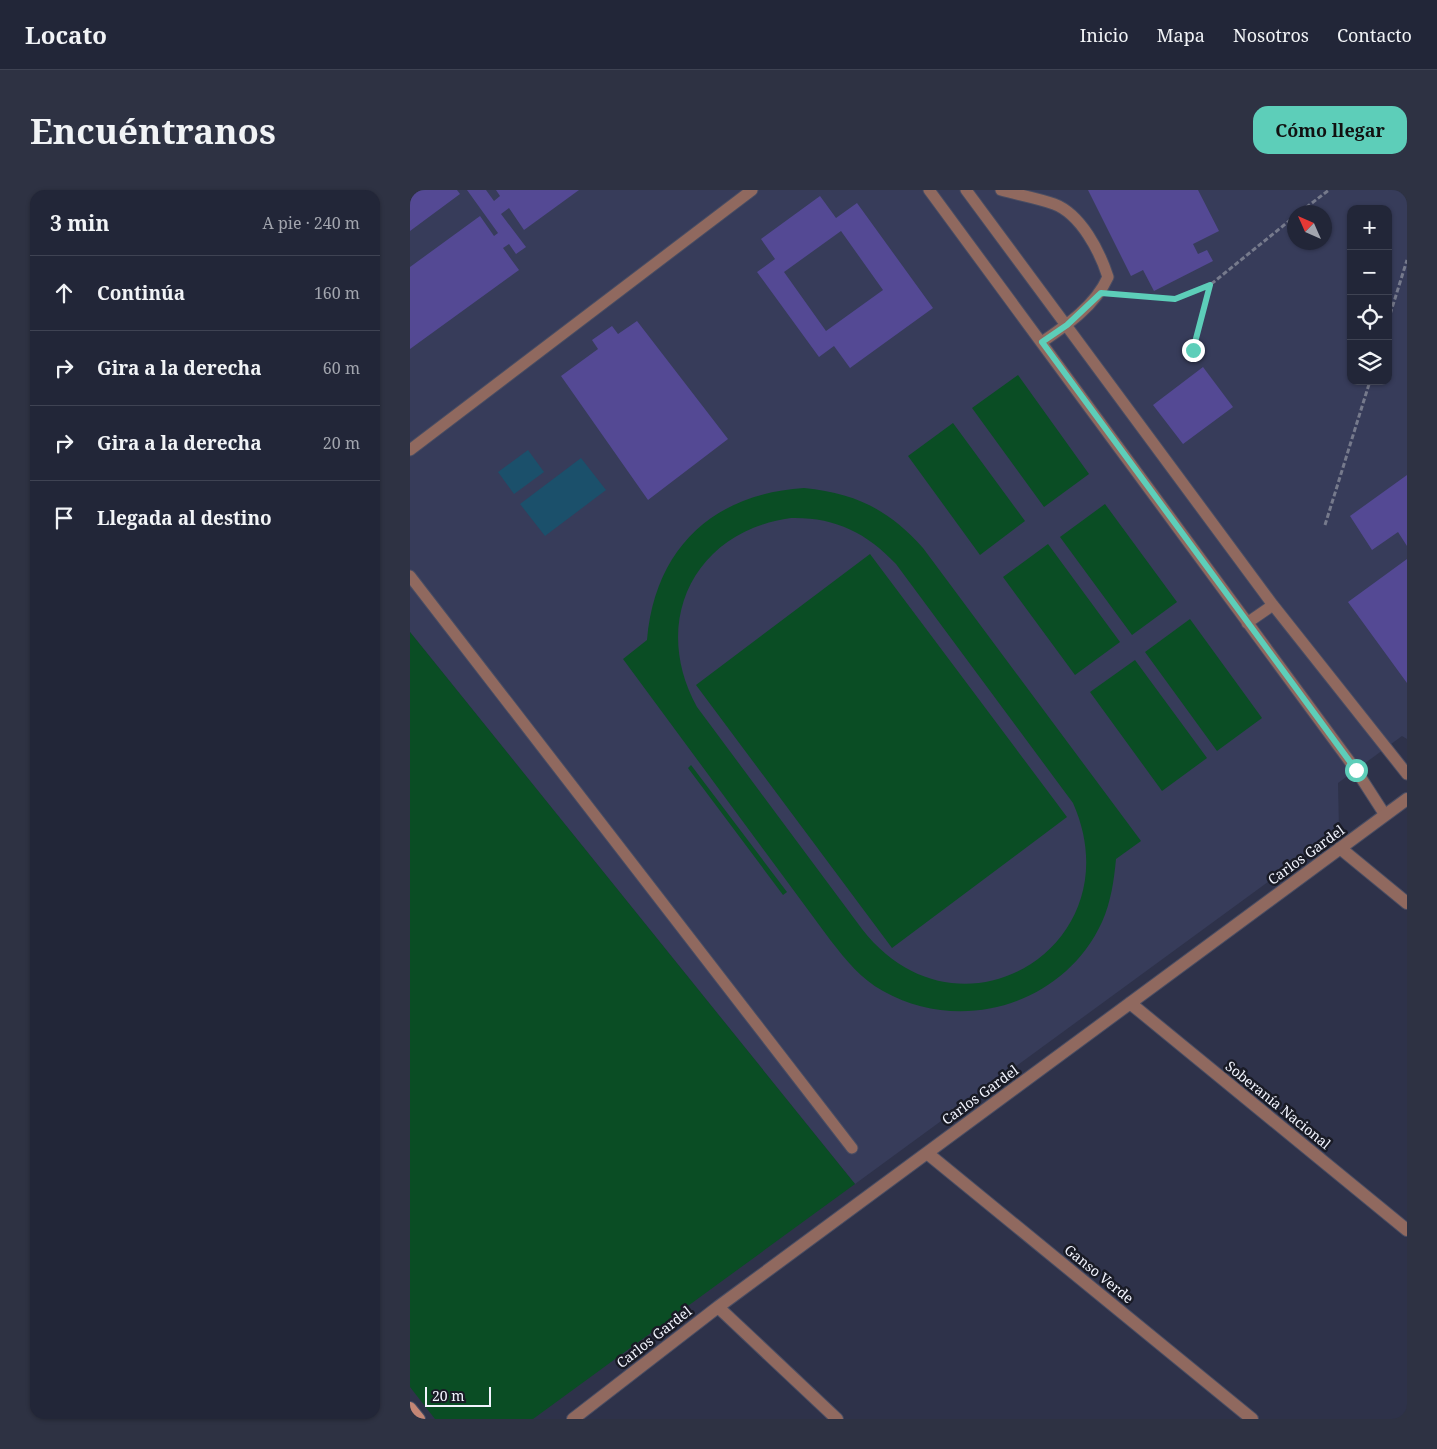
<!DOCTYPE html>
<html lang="es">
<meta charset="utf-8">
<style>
:root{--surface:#222638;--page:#2e3243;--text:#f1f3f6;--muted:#a2a5ae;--line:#3f4353;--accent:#5dceb9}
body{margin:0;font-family:"Noto Serif",serif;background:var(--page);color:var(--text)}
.controls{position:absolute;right:15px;top:15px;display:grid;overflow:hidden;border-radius:10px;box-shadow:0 1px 4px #0004}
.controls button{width:45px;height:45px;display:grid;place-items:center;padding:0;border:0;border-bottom:1px solid var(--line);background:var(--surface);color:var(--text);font:25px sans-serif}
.compass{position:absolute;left:877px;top:15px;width:45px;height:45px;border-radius:50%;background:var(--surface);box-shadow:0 1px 4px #0004;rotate:315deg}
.scale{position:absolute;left:15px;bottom:12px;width:66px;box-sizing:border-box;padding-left:5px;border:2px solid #f2f4fe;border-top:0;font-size:14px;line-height:18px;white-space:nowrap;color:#f2f4fe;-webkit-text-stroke:4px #191b26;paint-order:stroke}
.stop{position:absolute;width:15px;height:15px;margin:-11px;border:4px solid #5dceb9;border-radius:50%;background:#fff}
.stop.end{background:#5dceb9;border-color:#fff;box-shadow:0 1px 5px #0008}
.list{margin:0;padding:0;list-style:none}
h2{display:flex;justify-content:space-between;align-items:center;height:65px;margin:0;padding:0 20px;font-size:21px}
h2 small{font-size:16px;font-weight:400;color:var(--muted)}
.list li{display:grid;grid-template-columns:32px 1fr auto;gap:15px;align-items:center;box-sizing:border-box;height:75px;padding:0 20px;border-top:1px solid var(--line)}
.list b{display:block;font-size:19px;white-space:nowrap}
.list em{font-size:16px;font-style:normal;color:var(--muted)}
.icon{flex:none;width:28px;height:28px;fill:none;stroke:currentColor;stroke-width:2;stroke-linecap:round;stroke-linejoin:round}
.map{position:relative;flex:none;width:997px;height:1229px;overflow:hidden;border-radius:15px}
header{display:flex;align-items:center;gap:30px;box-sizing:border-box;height:70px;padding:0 25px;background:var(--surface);border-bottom:1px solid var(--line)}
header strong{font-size:24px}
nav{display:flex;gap:28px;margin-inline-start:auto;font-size:18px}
.intro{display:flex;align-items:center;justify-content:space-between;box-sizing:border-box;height:120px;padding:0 30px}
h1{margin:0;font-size:35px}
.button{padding:12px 22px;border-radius:15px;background:var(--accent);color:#111;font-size:18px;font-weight:700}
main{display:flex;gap:30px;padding:0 30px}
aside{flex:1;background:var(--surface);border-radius:15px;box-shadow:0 1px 4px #0004}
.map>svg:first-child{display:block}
</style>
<header>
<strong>Locato</strong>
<nav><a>Inicio</a><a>Mapa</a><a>Nosotros</a><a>Contacto</a></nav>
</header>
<div class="intro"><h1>Encuéntranos</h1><a class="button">Cómo llegar</a></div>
<main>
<aside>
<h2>3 min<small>A pie · 240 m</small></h2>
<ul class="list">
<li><svg class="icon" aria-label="ahead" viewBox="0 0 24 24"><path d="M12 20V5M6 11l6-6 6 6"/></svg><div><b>Continúa</b></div><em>160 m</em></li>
<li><svg class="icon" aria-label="right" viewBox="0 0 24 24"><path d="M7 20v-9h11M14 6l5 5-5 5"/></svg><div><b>Gira a la derecha</b></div><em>60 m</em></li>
<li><svg class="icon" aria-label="right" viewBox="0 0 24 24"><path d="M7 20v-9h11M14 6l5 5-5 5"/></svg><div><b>Gira a la derecha</b></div><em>20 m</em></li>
<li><svg class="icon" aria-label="arrive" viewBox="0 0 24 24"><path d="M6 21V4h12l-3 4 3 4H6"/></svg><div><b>Llegada al destino</b></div></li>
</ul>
</aside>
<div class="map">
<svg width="997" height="1229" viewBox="0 0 997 1229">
<rect width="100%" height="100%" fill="#2e324a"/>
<!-- built -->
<path fill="#373c5a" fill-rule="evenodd" d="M0,0H997V549L992,546L928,593L929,640L445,994L0,442ZM941,19H978V191H941ZM884,22H914V52H884Z"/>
<!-- green -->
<path fill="#0a4d24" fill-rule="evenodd" d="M608,185L679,284L634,317L562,218Z
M543,233L615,331L570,365L498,266Z
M394,298C445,303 478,319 513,358L731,651L706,669C704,690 701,712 692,732C654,815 551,845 473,801C451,789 436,770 421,751L213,469L237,450C245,358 303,304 394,298ZM381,328C424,327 456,342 486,374L663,613C726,755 549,864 452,739L287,517C240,432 284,341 381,328Z
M695,314L767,412L722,445L650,347Z
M638,354L710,452L665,485L593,387Z
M460,364L657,627L482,758L286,495Z
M780,429L852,528L807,561L735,462Z
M0,442L445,994L123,1229H25L0,1197Z
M725,470L797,568L752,601L680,502Z
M281,575L377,702L373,705L278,578Z"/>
<!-- water -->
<path fill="#1b506b" d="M118,260L134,282L104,304L88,282Z
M171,268L196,300L135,346L110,314Z"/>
<!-- building -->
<path fill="#544994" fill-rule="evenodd" d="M0,0H47L50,4L0,41Z
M57,0H76L84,11L90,6L86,0H169L114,40L99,18L91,24L116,57L106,64L99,54L93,58L109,80L0,159V77L70,26L84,46L88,43Z
M678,0H788L809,41L783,54L788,64L797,60L803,71L744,101L733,80L721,86Z
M410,6L426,28L447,13L523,118L440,178L424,156L409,167L347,82L365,69L351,49ZM431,41L473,100L416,141L374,82Z
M227,131L318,249L238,310L151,186L188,159L182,150L202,136L208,144Z
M793,177L823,217L773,254L743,215Z
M997,285V356L988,342L962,360L940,326Z
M997,369V493L938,412Z"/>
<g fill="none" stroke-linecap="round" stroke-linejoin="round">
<!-- lane casing -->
<g stroke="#494d63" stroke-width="13">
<path id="lane" d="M519,0L946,580L975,625
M556,0L863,415L997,584
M591,0C609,5 627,8 644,14C671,24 690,62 698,87C685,116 657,135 632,152
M0,260L342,0
M0,386L442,958
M837,433L863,415"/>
</g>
<!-- street casing -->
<g stroke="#494d63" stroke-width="14">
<path id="street" d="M930,658L997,713
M720,813L997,1040
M517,963L842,1229
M308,1117L427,1229
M163,1229L308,1117L997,609"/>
</g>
<!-- secondary casing -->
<g stroke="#494d63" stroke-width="14">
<path id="secondary" d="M0,1218L9,1229"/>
</g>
<!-- path -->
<path stroke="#767a8c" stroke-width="3" stroke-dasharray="5 2.5" stroke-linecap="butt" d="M890,22L919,0
M707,105L765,109L800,95L884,27
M978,131L997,70
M783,160L799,95
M915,335L960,191"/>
<!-- lane -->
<use href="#lane" stroke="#90695f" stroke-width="11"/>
<!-- street -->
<use href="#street" stroke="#90695f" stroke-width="12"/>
<!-- secondary -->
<use href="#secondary" stroke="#c48675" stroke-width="12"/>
</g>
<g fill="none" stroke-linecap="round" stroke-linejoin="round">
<!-- route -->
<path stroke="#5dceb9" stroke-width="6" d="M783,160L800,95L765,109L691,103L657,135L632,152L946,580"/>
</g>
<g text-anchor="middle" stroke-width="5" stroke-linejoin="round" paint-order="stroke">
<!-- street labels -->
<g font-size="14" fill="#f2f4fe" stroke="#191b26">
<text transform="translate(896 665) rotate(-36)" y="5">Carlos Gardel</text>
<text transform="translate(570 905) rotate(-36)" y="5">Carlos Gardel</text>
<text transform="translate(868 915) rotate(39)" y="5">Soberanía Nacional</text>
<text transform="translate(689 1084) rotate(39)" y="5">Ganso Verde</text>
<text transform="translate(244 1147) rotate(-38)" y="5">Carlos Gardel</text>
</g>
</g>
</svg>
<div class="controls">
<button>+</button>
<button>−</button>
<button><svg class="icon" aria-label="locate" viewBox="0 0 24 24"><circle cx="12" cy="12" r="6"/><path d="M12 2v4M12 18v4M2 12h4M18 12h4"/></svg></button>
<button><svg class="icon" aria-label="layers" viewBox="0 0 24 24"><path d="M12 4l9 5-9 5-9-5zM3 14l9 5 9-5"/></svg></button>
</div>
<svg class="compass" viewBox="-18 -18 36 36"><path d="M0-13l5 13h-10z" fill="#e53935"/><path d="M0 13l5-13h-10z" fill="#a2a5ae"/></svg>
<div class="scale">20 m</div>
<div class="stop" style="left:946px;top:580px"></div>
<div class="stop end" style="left:783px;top:160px"></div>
</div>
</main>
